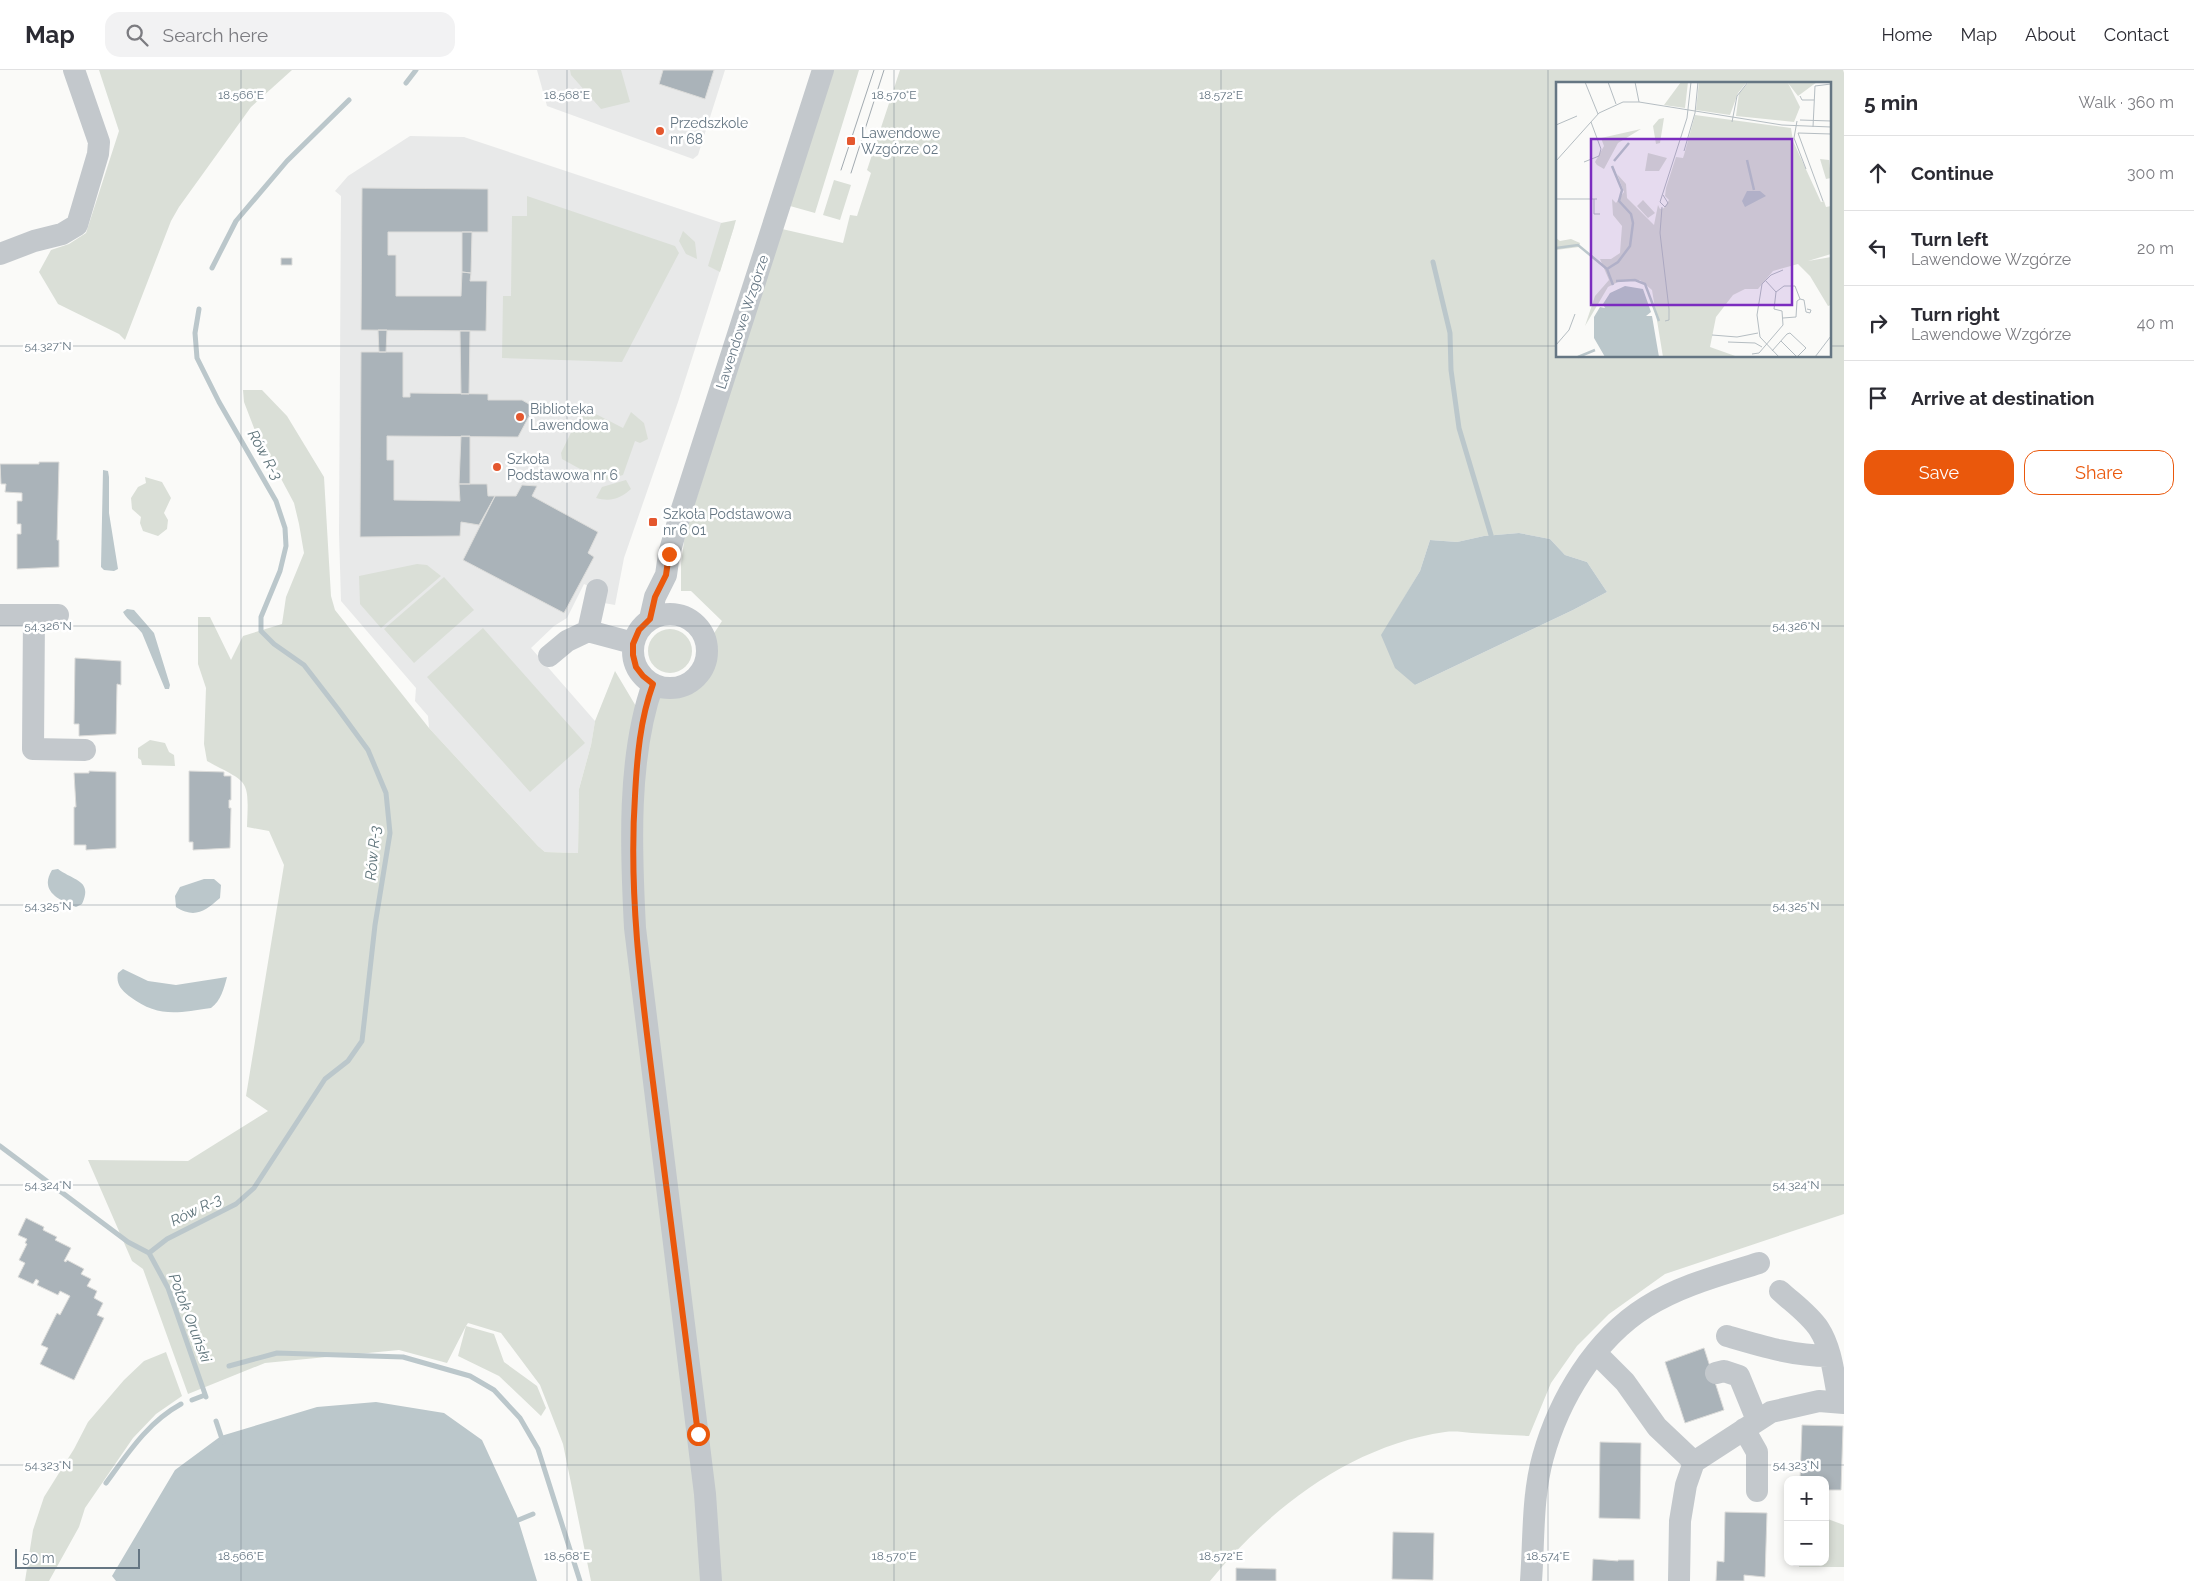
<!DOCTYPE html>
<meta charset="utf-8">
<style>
:root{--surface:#fff;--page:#f2f2f3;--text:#2b2b33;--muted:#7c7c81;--line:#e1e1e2;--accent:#ea580c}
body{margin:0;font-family:Raleway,sans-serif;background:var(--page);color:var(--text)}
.controls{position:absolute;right:15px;bottom:15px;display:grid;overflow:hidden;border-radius:10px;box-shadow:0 2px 8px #0003}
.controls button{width:45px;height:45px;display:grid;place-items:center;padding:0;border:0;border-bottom:1px solid var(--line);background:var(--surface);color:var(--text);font:25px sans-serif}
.scale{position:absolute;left:15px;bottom:12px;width:125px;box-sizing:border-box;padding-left:5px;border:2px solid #657683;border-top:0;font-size:14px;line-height:18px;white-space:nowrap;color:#657683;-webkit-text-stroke:4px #fff;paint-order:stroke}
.stop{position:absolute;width:15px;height:15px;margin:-11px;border:4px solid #ea580c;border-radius:50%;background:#fff}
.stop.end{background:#ea580c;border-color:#fff;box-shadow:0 1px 5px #0008}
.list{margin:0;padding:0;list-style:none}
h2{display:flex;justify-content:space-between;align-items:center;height:65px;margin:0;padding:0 20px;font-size:21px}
h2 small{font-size:16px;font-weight:400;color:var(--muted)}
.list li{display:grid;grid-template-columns:32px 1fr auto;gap:15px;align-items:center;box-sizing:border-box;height:75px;padding:0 20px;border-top:1px solid var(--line)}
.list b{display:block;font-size:19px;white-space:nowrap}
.list p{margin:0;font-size:16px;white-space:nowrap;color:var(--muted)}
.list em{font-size:16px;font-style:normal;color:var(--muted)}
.actions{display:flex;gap:10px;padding:15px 20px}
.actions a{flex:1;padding:11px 0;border:1px solid var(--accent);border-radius:15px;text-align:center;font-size:18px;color:var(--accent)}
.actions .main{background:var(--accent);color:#fff}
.icon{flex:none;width:28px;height:28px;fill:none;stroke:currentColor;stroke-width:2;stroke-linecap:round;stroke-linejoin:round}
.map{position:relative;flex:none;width:1844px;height:1511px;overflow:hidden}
header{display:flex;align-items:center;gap:30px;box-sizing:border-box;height:70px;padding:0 25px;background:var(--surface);border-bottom:1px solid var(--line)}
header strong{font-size:24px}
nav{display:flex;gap:28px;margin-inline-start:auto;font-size:18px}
.search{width:350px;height:45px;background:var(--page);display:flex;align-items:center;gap:12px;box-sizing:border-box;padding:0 18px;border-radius:15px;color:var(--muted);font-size:19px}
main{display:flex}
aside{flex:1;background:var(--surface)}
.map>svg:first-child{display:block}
</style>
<header>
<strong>Map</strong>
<div class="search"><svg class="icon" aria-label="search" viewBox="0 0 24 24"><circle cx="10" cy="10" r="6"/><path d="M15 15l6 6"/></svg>Search here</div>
<nav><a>Home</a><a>Map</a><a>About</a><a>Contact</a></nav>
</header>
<main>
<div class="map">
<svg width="1844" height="1511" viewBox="0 0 1844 1511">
<rect width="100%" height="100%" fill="#fafaf8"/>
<!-- built -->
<path fill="#e8e9e9" d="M537,0H725L698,85L693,89L547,36Z
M410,66L464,67L734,157L678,332L624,488L615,535L604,533L597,520L584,514L567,548L554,556L531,578L595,651L591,675L579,719L578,783L545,782L538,776L429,658L428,646L415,631L416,618L341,531L339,463L341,126L335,121L348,106Z"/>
<!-- green -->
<path fill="#dadfd7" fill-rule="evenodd" d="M99,0H292L251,37L179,137L171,151L125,270L119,264L58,234L39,202L51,180L69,174L86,163L119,61Z
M570,0H621L630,32L601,39L571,5Z
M833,0H859L815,143L790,136Z
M900,0H1843L1844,3V1144L1665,1204L1609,1244L1577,1276L1551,1313L1529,1366C1510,1365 1491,1364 1472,1363C1463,1362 1454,1361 1445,1362C1350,1376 1270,1438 1210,1511H591L563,1374L540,1315L501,1263L468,1253L466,1256L494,1264L504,1292L537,1316L546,1338L541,1346L499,1306L458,1286L466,1256L447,1293L399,1280L265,1293L188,1324L143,1199L132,1191L88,1090L188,1091L268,1041L246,1026L284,795L269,761L247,757C249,707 249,714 207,691L204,674L206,618L198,594V547H210L231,590L243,566L282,554L286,527L304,483L299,454L294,433L254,358L244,332L243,320H262L287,346L324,407L331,526L335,540L429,658L538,776L545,782L578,783L579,719L591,675L595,651L615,601L637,638L657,626L675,625L690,621L704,610L713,589L711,568L722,551L691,521H681V494L685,464L782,159L843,173L850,145L857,146L871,103L867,100ZM1558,14H1830V286H1558ZM1519,463L1550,469L1565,485L1587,492L1607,522L1573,540L1415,615L1382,565L1420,501L1430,470L1457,472L1484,466Z
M834,110L851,115L840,150L823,145Z
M527,126L675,176L679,183L622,292L502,288L503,226H511L512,146H527Z
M736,150L734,157L720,202L708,196L721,153Z
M683,161L695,172L697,189L686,184L679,171Z
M586,339L623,358L631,342L644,353L648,369L640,373L635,371L623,405L602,411L562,389L561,383L581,342Z
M145,407L162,412L171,428L164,443L168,450L167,459L158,466L143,461L140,453L141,447L132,439L131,428L138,417L146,413Z
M626,410L631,419C620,429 610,432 596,428L602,417Z
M417,494L427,495L441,506L381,558L360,534L359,506Z
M444,507L474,540L414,593L384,559Z
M483,558L585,673L530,722L427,607Z
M648 581a22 22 0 1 1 44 0a22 22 0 1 1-44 0Z
M150,670L165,673L169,682L174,685L175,696L142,695L141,690L138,688V678Z
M166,1282L182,1326L156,1344L133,1368L85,1438L79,1457L49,1511H25L33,1460L44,1427L74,1379L88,1352L124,1310L144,1291Z
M1825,1448L1844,1455V1497H1799V1492H1825Z"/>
<!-- water -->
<path fill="#bbc7cb" d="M103,400L108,401L109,407V443L118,499L114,501L104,500L101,497Z
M1519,463L1550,469L1565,485L1587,492L1607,522L1573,540L1415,615L1395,598L1381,565L1420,501L1430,470L1457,472L1484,466Z
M127,539L134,540L154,563L170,615L169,619H165L142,563C136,555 128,551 123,542Z
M58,799C74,811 93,810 82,834L76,837C59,830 39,821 52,800Z
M204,809H214L221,815L220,828C205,841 195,849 176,837L175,826L180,817Z
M123,899L148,911L176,915L227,907C224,918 221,931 211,938C177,943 158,948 129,926C120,919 116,913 118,903Z
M376,1332L444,1343L482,1370L517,1446L537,1511H116L112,1506L175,1400L221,1366L317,1337Z"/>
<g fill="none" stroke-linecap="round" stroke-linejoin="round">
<!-- stream -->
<path stroke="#bbc7cb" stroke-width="5" d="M406,13L416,0
M1433,192L1450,263L1451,300L1459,358L1491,465
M212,198L236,151L287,91L349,30
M0,1076L128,1172L149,1183L168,1218L206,1327
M149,1183L167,1169L236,1134L254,1118L325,1009L348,991L362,971L375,855L390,763L386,723L368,680L338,639L304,595L274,574L261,561V547L280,501L286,476L285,458L276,431L219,332L197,288L195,263L199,239
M229,1296L277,1283L403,1287L470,1306L494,1320L520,1348L538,1379L580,1511
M192,1330L205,1325
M216,1351L223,1372
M106,1413C128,1383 148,1352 181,1334
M514,1454L516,1451L533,1444"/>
</g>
<!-- building -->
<path fill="#aab3b9" stroke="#dcdcda" d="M663,0H714L705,29L659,14Z
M362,118L488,119V162H388V185H396V226H461L462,202L471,203L470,211H487L486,261L361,260Z
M462,162H472L471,203L462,202Z
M281,188H292V195H281Z
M378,260H387L386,282H379Z
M460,261H470L469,324H461Z
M361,282H403V327H410V323L488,324V330H522L534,337L518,367L387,366V390H394V430L460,431L459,414H487L488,426H495L479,455L461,452L460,466L360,467Z
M461,366H470V414H459Z
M39,392H59L57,470H59V497L17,499V464H21V454H17V431H22V423L5,422L6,414H1L0,394H39Z
M522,415L537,416L532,426L598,462L588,483L594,487L564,543L463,490L495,426H516Z
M75,588L121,591V615L117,614L116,664L79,666V654H74Z
M89,701L116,702V778L86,780V775H74V737H76L74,703H89Z
M189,701L224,702V706H231V730H229V738H231L230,778L193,780V772H189Z
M26,1148L44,1157L43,1160L57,1167L55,1170L71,1178L64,1191L66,1192L67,1190L84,1199L81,1204L91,1209L87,1216L97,1221L94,1228L103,1233L97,1245L104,1248L74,1310L40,1294L48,1278L41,1275L57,1243L60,1245L70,1226L60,1221L58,1225L37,1215L39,1211L36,1209L33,1214L18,1207L25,1193L19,1190L27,1174L25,1173L27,1169L18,1165Z
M1704,1278L1724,1340L1685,1353L1665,1292Z
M1802,1355L1843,1356L1841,1420H1826L1825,1410H1800Z
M1600,1372L1641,1373L1640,1449L1599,1448Z
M1725,1442L1767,1443L1765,1507L1744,1505V1511H1716L1717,1491L1724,1492Z
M1393,1462L1434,1463L1433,1510L1392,1509Z
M1593,1489L1618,1491V1490H1634V1511H1592Z
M1236,1498L1276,1499V1511H1236Z"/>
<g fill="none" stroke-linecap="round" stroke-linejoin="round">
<!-- minor -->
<path stroke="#c3c8cc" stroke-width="22" d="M0,184L34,171L62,164L77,155L98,84L99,72L74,0
M633 581a37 37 0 1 1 74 0a37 37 0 1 1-74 0Z
M0,545H58
M34,545L33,679L85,680
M650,549L655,527L666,505L669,484L680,445L823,0
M588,561L597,520
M549,586L567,571L588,561L633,573
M653,614C627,687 631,781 635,858L705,1424L711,1511
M1780,1221C1793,1233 1809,1244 1819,1259C1832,1279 1834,1308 1839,1331
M1727,1266C1761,1276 1793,1286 1829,1286
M1596,1283L1625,1312L1657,1357L1694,1392
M1716,1303L1724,1301L1739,1306L1757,1350
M1744,1359L1757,1382V1421
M1531,1511C1534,1471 1532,1426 1543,1387C1559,1329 1595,1269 1646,1237C1681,1215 1721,1205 1759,1193
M1679,1511L1680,1451L1686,1415L1694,1392L1771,1342L1819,1331L1844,1333"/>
<!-- tram -->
<path stroke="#a2aab0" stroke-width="1" d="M841,100L874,0
M851,103L884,0"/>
</g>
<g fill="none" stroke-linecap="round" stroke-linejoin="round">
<!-- route -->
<path stroke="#ea580c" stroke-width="6" d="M669,484L666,505L655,527L650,549L639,560L633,574V585L636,597L643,606L653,614C640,650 637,687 635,726C628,830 643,933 656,1036C670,1145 684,1255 698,1364"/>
</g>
<!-- ticks -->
<path fill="none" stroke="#657683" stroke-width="1" stroke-opacity="0.45" d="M241,0V1511M567,0V1511M894,0V1511M1221,0V1511M1548,0V1511M0,276H1558M1830,276H1844M0,556H1844M0,835H1844M0,1115H1844M0,1395H1844"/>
<!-- markers -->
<g fill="#e4572e" stroke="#fff" stroke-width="2">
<circle cx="660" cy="61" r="5"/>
<rect x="846" y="66" width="10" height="10" rx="2.5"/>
<circle cx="520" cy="347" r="5"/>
<circle cx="497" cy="397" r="5"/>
<rect x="648" y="447" width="10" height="10" rx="2.5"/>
</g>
<g text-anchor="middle" stroke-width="5" stroke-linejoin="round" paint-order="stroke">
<!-- poi labels -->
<g font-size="14" fill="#657683" stroke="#fff" text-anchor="start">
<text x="670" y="58">Przedszkole<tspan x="670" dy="16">nr 68</tspan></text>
<text x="861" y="68">Lawendowe<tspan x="861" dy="16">Wzgórze 02</tspan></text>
<text x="530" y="344">Biblioteka<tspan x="530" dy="16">Lawendowa</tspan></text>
<text x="507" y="394">Szkoła<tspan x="507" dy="16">Podstawowa nr 6</tspan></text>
<text x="663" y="449">Szkoła Podstawowa<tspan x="663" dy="16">nr 6 01</tspan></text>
</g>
<!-- street labels -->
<g font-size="14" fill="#657683" stroke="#fff">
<text transform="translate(742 252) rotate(-72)" y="5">Lawendowe Wzgórze</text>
</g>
<!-- water labels -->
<g font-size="15" font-style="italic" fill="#60757c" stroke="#fff">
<text transform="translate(265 385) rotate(61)" y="5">Rów R-3</text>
<text transform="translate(373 783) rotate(-85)" y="5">Rów R-3</text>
<text transform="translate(196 1140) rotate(-26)" y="5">Rów R-3</text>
<text transform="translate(190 1248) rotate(69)" y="5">Potok Oruński</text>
</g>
</g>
<!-- overview -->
<g transform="translate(1556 12)">
<rect width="275" height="275" fill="#fafaf8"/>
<path d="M125,0H132L129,26L108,23ZM143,0H191L182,11L174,33L140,28ZM193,0H261L242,14L232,1L244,25L238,40L180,34L183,11ZM139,33L235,46L237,59L265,120L268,119L270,125L275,124V172L252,179L275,175V223L272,224L254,194L242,182L217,189L202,207H189L177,213L160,235L154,265L182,275H107L96,208L84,198L64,199L52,205L29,244L39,214L53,198L44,177H55L64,171L66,144L57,133L56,117L60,121L68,110L61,92L70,102L71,116L98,143L102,123L104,127L108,126L113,118L109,114L110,106L120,75L127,76L128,73ZM108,36L104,61L100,62L97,44L103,37ZM85,47L62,61L48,87L41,83L39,80L48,64L45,56ZM92,71L111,76L103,89H89ZM264,77L273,78L275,96L270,97ZM87,118L99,131L92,136L81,124ZM0,156L4,159L15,157L24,161L23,165L0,168Z" fill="#dadfd7"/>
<path d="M191,109H204L210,114L189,125L186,119ZM69,204L87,207L95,230L90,234H96L103,275H49L38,256V235L44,225L49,226L47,222L54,211Z" fill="#bbc7cb"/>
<path fill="none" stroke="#bbc7cb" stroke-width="2.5" d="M191,78L198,108M58,79L73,61M0,166L22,163L51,187L57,203M51,187L62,180L74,164L77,141L75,132L63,119L66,108L56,84M60,199L79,198L89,202L103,239M22,275L39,268"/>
<path fill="none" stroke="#b5bdc2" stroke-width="1" d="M29,0L42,32M52,0L60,22M79,0L83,20M244,14L246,18H258M244,38L275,39M241,39L238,56L250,87M176,40L181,14L192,0M0,43L21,34M257,45L259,4L275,2M128,69L139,31L142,0M0,79L43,31L67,20H83L226,43L275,45M28,80L43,74L45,67L35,40M107,113L112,121L109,125L104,120L131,36L135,0M0,117H41M38,117V132H44M267,119L242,51L275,52M106,125L104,151L113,227V238L109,239M209,198L220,210M227,236L240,235L241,219L244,217M156,253L181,255L202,251M172,260L199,261L206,265M0,263L13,248L19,232M216,269L231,252L234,251L250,266L241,275L225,259M196,272L203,271L227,243L226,229L218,227L220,210L228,204H239L244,217L248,218L250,230L254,231L255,228L251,227M223,275L204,255L201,233L206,202L215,193L227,188M259,275L275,254"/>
<path fill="#7b2cbf" fill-opacity="0.15" stroke="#7b2cbf" stroke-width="2.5" d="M35,57H236V223H35Z"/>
<rect width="275" height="275" fill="none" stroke="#657683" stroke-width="2.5"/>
</g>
<g font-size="12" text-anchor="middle" fill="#657683" stroke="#fff" stroke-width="5" stroke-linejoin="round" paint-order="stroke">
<text x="241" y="29">18.566°E</text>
<text x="567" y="29">18.568°E</text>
<text x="894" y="29">18.570°E</text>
<text x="1221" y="29">18.572°E</text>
<text x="48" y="280">54.327°N</text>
<text x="48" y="560">54.326°N</text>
<text x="1796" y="560">54.326°N</text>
<text x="48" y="840">54.325°N</text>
<text x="1796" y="840">54.325°N</text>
<text x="48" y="1119">54.324°N</text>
<text x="1796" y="1119">54.324°N</text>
<text x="48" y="1399">54.323°N</text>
<text x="1796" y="1399">54.323°N</text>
<text x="241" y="1490">18.566°E</text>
<text x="567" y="1490">18.568°E</text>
<text x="894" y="1490">18.570°E</text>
<text x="1221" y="1490">18.572°E</text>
<text x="1548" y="1490">18.574°E</text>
</g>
</svg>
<div class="controls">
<button>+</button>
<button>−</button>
</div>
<div class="scale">50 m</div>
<div class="stop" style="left:698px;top:1364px"></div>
<div class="stop end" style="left:669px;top:484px"></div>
</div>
<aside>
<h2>5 min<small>Walk · 360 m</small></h2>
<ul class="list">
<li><svg class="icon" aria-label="ahead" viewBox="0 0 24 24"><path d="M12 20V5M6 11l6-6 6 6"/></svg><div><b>Continue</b></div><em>300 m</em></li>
<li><svg class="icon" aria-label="left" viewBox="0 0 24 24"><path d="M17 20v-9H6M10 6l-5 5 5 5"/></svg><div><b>Turn left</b><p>Lawendowe Wzgórze</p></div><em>20 m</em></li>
<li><svg class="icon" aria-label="right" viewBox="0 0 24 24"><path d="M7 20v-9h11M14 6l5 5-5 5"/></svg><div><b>Turn right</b><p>Lawendowe Wzgórze</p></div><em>40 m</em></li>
<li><svg class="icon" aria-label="arrive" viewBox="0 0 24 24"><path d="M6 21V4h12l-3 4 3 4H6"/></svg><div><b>Arrive at destination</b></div></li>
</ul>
<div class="actions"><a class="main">Save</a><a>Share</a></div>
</aside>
</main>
